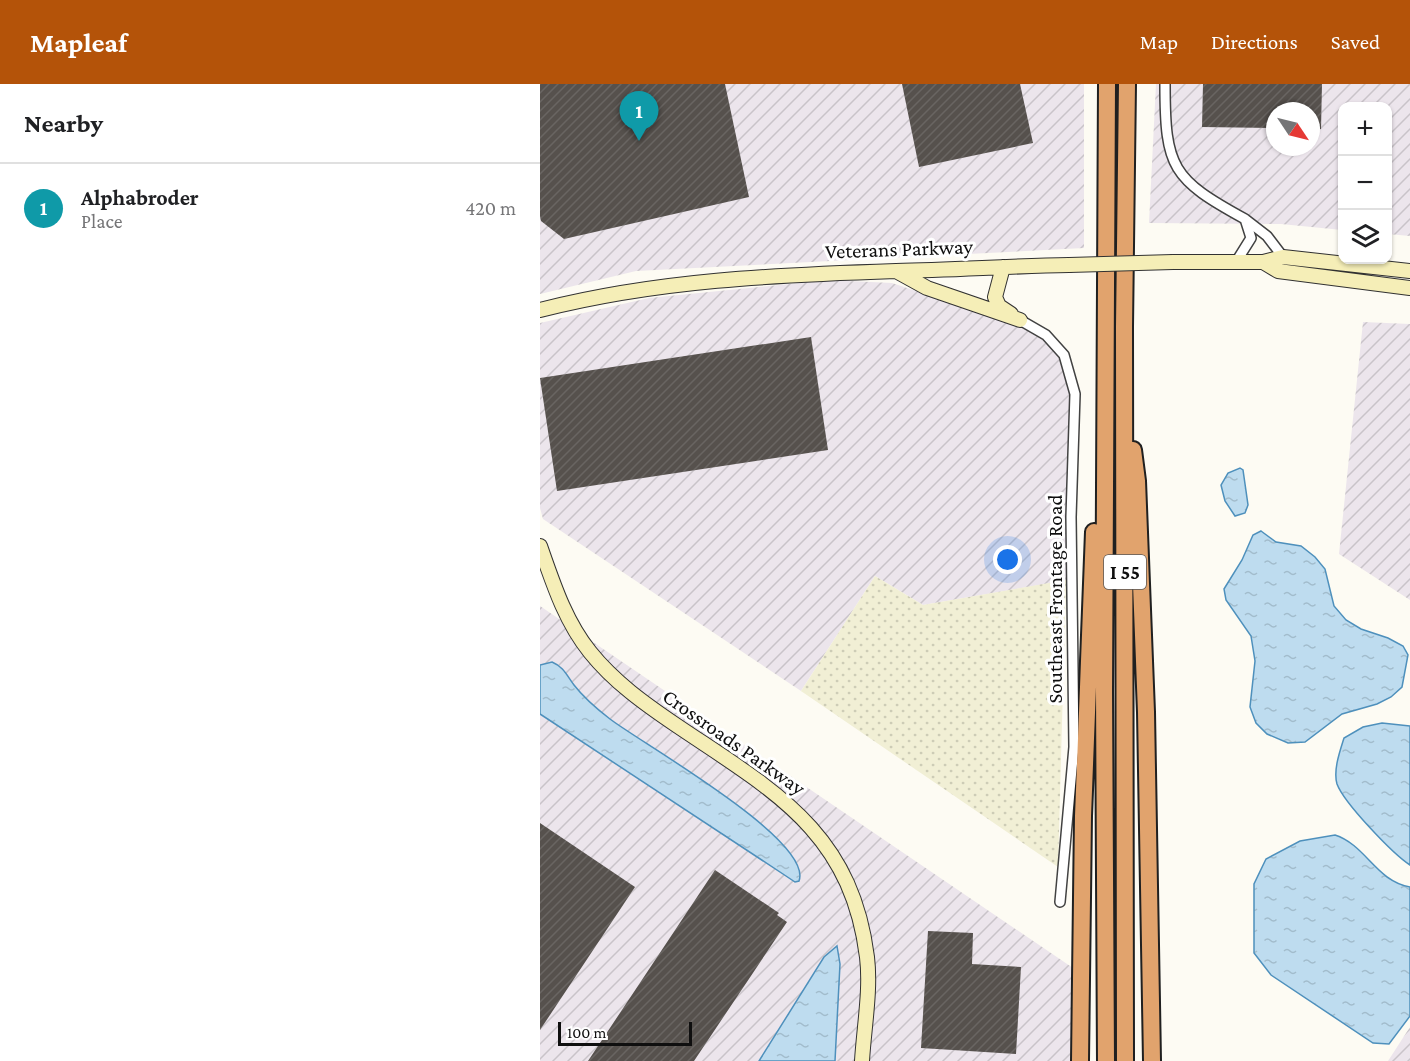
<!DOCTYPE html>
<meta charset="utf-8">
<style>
:root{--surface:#fff;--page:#f6f6f6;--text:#202124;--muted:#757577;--line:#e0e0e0;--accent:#b45309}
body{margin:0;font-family:"Crimson Pro",serif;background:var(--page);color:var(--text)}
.controls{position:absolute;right:18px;top:18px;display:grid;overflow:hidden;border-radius:12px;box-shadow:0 2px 4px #0004}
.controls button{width:54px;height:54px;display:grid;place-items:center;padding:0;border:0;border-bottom:2px solid var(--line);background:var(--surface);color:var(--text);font:30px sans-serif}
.compass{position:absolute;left:726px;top:18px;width:54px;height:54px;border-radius:50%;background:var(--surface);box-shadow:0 2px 4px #0004;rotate:125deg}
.scale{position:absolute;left:18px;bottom:15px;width:134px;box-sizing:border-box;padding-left:6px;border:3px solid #0f0f0f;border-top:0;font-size:16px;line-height:21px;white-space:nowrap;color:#0f0f0f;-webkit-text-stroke:4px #fff;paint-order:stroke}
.you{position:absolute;left:468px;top:476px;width:21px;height:21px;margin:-15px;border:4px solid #fff;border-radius:50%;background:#1a73e8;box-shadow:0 0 0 9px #1a73e833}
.badge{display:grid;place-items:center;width:39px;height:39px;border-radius:50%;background:var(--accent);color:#fff;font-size:20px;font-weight:700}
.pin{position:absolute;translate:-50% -50px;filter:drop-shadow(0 2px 3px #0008)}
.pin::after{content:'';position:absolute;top:32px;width:21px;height:18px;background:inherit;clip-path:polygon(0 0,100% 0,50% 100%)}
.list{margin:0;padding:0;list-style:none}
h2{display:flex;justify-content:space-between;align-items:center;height:78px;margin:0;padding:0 24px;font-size:26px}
h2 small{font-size:20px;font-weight:400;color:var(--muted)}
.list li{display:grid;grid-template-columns:39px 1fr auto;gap:18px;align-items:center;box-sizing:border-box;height:90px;padding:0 24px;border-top:2px solid var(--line)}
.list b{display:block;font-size:22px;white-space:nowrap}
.list p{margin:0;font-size:20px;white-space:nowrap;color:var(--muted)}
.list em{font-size:20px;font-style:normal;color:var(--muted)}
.icon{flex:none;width:33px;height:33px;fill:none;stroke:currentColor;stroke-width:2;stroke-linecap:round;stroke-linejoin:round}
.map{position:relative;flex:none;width:870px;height:977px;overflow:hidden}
header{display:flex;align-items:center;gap:36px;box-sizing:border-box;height:84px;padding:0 30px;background:var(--accent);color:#fff}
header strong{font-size:28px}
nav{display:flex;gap:33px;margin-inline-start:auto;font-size:21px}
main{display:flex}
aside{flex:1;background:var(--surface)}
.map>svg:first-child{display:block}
</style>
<header>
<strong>Mapleaf</strong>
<nav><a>Map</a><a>Directions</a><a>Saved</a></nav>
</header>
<main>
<aside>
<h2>Nearby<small></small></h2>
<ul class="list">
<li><span class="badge" style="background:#0f9aa8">1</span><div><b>Alphabroder</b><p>Place</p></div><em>420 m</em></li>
</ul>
</aside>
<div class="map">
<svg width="870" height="977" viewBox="0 0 870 977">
<defs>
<pattern id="industrial-furrows" width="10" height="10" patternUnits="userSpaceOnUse" patternTransform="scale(1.5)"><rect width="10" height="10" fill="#ece5ec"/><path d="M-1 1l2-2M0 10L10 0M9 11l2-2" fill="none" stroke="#c9c3c9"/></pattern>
<pattern id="farmland-dots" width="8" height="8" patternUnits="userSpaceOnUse" patternTransform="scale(1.5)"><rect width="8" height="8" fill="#f1efd5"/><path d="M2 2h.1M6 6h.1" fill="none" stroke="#cdccb6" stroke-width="1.8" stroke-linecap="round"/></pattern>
<pattern id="water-ripples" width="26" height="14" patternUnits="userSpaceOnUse" patternTransform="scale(1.5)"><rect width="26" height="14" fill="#bedcef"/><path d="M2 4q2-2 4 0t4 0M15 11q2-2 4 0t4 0" fill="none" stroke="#a2bccc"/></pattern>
<pattern id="building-hatch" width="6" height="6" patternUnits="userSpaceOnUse" patternTransform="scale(1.5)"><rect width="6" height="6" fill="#56514d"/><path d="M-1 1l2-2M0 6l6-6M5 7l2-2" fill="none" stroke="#696562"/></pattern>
</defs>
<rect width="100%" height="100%" fill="#fdfbf3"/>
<!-- industrial -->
<path fill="url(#industrial-furrows)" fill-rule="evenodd" d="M0,0H544V164L96,187L0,210Z
M616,0H870V152L848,150V22H802V146L741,140L609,139ZM735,27H771V63H735Z
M288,196L352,199L479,241L500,251L516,268L527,288L532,318L529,496L383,521L335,492L261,607L3,435L0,424V239L109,214Z
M823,238L870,240V516L799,470Z
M0,522L533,884L530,977H0Z
M870,943V977H848Z"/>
<!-- farmland -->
<path fill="url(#farmland-dots)" d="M335,492L383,521L526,496L518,783L261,607Z"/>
<!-- water -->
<path fill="url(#water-ripples)" stroke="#4e90bc" stroke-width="1.5" d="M700,384L703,386L708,421L705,429L695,432L685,417L681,401L688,389Z
M721,447L736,458L761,462L775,473L785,485L794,522L806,536L821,545L848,554L863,562L868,571L862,603L851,613L837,620L802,630L765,658L748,659L727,650L716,639L710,623L715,577L711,552L686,516L684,505L702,476L713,451Z
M12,578C24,583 27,592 34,601C44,614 57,625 70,635C101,659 274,756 259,797L255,798L246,792L0,630V581Z
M842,639L870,642V781C853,770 804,719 797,700C793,686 800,667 804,654L823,643Z
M795,751C826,761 836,797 870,803V932L849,960L833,959L731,891L714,869V800L726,775L760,757Z
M297,862L300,880L295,977H219L284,873Z"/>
<!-- building -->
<path fill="url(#building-hatch)" d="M0,0H185L209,113L24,155L1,137L0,132Z
M362,0H480L493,59L379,83Z
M663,0H782L781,45H771V27H735V44L662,43Z
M271,253L288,366L17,407L0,294Z
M0,739L95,803L0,946Z
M175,786L239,829L237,831L247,838L154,977H48Z
M388,847L433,849L432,880L481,883L476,970L381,964Z"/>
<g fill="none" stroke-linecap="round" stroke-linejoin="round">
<!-- street casing -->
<g stroke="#424242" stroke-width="12">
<path id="street" d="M625,0C625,84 632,95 705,135
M696,178L711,154L705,135L727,152L743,173
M480,236L506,251L524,271L535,310L531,433L534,663L520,818"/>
</g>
<!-- secondary casing -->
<g stroke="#313131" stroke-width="16">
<path id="secondary" d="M633,178H723L743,173L870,187
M723,178L738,187L870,204
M463,183L455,213L459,222L471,230
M358,188L387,204L480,236
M0,226C117,196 236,191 356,187C414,186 471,182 529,181
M0,462C13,499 25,537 50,568C74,598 105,620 136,641C232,706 311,746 327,873C331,906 324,943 322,977"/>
</g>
<!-- highway casing -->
<g stroke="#202020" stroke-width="20">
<path id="highway" d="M593,366L597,397L606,628L612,977
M540,977L543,732L554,448
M566,977L564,607L567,0
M585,977L584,243L587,0"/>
</g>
<!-- street -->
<use href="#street" stroke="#fff" stroke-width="9"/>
<!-- secondary -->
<use href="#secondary" stroke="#f5eeb7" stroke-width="14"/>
<!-- highway -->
<use href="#highway" stroke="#e1a36d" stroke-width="16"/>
<!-- secondary-bridge casing -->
<g stroke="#313131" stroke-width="16" stroke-linecap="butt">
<path id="secondary-bridge" d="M529,181L633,178"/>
</g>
<!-- secondary-bridge -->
<use href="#secondary-bridge" stroke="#f5eeb7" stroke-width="14"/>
</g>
<g text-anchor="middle" stroke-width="6" stroke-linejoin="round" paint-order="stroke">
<!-- shield labels -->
<rect fill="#fff" stroke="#575757" stroke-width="1.5" x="564" y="471" width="42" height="34" rx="4.5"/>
<g font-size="20" font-weight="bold" fill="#0f0f0f">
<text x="585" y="495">I 55</text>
</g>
<!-- street labels -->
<g font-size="21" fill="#0f0f0f" stroke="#fff">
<text transform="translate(359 165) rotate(-2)" y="7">Veterans Parkway</text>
<text transform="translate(515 515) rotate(-90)" y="7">Southeast Frontage Road</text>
<text transform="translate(194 658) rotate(35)" y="7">Crossroads Parkway</text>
</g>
</g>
</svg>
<div class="controls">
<button>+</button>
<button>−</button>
<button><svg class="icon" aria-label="layers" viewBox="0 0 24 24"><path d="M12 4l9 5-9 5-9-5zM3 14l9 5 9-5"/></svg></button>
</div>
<svg class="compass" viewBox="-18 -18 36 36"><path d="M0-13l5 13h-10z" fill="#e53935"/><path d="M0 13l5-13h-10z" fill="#757577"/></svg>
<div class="scale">100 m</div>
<div class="you"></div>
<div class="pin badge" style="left:99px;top:57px;background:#0f9aa8">1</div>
</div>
</main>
